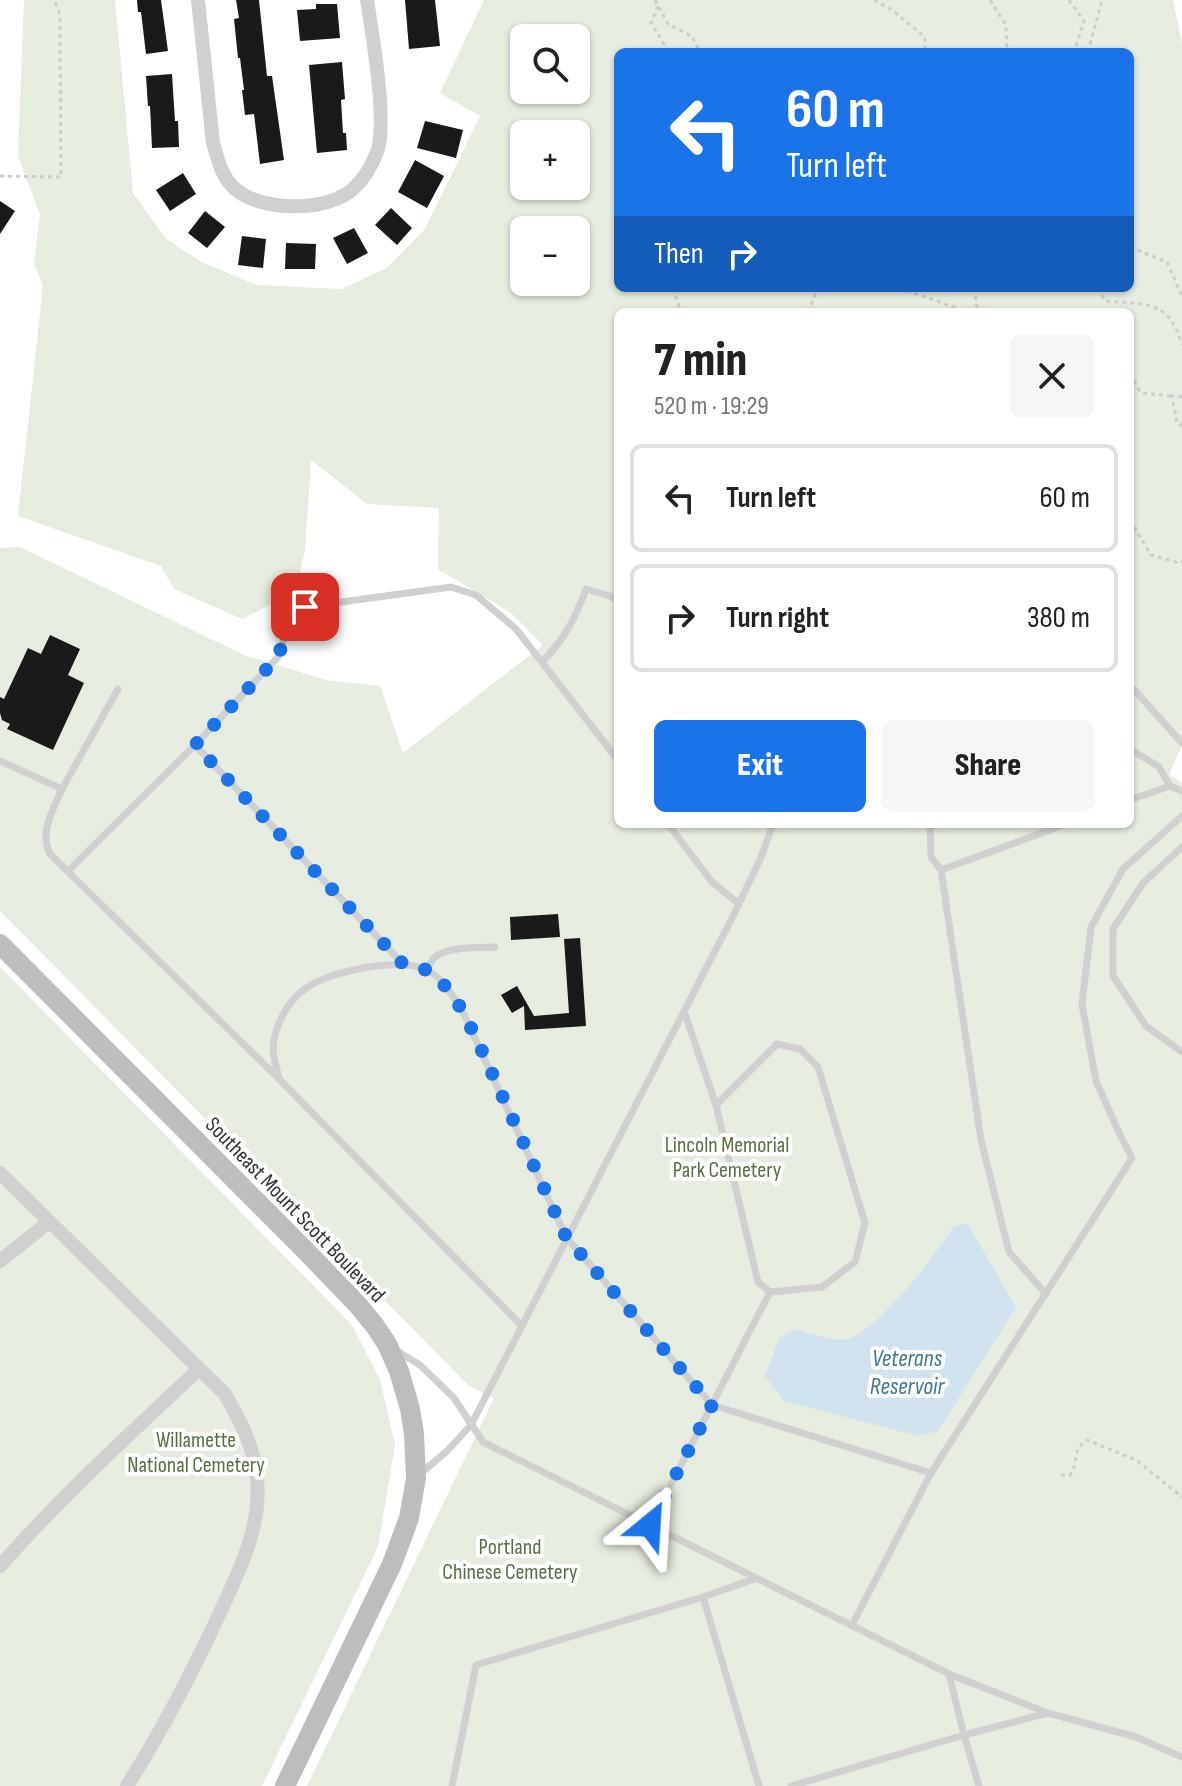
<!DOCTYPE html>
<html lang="en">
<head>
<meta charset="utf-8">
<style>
	:root { --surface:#fff; --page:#f6f6f6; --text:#222; --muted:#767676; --line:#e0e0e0; --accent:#1a73e8 }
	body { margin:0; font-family:"Sofia Sans Condensed",sans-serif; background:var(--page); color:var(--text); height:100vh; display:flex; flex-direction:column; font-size:30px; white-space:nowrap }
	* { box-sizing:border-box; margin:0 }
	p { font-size:26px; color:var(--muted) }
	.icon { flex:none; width:44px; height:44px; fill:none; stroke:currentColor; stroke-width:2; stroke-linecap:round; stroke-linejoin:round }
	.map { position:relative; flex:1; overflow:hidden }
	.sheet { position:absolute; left:614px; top:308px; width:520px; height:520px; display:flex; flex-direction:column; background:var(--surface); border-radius:12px; box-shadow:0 2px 6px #0004 }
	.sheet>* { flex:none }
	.hud { position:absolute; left:614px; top:48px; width:520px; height:244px; border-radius:12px; box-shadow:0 2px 6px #0004; background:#1a73e8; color:#fff; overflow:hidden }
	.tools { position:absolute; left:510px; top:24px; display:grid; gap:16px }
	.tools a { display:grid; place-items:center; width:80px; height:80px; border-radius:12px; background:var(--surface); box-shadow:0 2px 6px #0004; font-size:40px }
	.pin { position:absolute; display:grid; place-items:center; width:68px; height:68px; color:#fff; margin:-34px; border-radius:16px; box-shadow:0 4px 12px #0006 }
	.me { position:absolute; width:88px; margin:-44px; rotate:27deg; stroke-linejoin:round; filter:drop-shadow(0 0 6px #0008) }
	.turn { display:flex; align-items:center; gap:28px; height:168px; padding:0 40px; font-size:36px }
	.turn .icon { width:104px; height:104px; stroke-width:2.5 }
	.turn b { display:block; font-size:56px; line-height:68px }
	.then { display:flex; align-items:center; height:76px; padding:0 40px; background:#0003; gap:16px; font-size:30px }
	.round { display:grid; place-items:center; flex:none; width:84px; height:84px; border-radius:12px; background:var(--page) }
	.summary { display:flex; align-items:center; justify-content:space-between; height:136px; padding:0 40px }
	h1 { font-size:48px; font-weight:800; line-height:60px }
	.action { display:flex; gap:16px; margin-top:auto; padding:16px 40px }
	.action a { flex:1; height:92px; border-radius:12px; background:var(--accent); color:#fff; font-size:32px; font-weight:800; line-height:92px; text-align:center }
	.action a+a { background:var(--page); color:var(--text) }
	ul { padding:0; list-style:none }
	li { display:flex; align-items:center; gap:24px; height:108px; margin:0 16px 12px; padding:0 24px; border:4px solid var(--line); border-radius:12px }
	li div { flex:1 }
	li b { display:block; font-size:30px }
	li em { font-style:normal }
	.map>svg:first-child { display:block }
	.green { fill:#e6ecdf; fill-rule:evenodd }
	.water { fill:#cfe2ee }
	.building { fill:#1a1a1a }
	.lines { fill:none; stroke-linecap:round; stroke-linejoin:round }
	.path { stroke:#cdcdcd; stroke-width:3; stroke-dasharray:4 4; stroke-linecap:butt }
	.service { stroke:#d0d0d0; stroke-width:7 }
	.minor { stroke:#d0d0d0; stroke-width:14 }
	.secondary { stroke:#bdbdbd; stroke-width:20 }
	.route { stroke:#1a73e8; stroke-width:14; stroke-dasharray:0 25.2 }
	.labels { text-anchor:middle; stroke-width:8; stroke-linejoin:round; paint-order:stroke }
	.park-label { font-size:22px; fill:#56703f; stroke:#fff }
	.street-label { font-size:22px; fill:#333; stroke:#fff }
	.water-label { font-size:24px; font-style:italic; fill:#3f7597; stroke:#fff }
</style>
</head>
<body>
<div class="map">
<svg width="1182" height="1786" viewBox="0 0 1182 1786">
	<rect width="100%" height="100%" fill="#fff"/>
	<g class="green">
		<path d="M24 0H115L133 193 166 239 200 261 256 285 341 289 387 268 425 229 480 116 440 93 484 0H1173L1182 43V746L1169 774 1182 783V1786H307L494 1398 469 1386 0 911V548L20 547 244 655 326 680 380 686 403 753 543 645 511 613 438 569 439 508 367 504 311 460 305 551 295 592 242 619 174 589 161 566 18 516 43 285 34 264 40 215 18 156ZM524 38H576V90H524ZM618 52H1130V288H618ZM524 134H576V186H524ZM524 230H576V282H524ZM618 312H1130V824H618Z"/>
		<path d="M0 967 352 1325 380 1380 395 1445 378 1547 262 1786H0Z"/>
	</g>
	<path class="water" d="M967 1223 1016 1307 938 1431 918 1436 784 1401 765 1376 779 1338 796 1329C811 1334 830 1341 846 1339 876 1335 937 1252 954 1226Z"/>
	<g class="building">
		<path d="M137 0H161L168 51 146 54 141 12H138Z"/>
		<path d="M236 0H259L267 76H272L284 160 260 164 254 114 245 115 242 90H244L240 58H238L234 19 239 18Z"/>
		<path d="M405 0H435L440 46 409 49Z"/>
		<path d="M316 4H337L340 38 300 41 297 10 316 9Z"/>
		<path d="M342 62 345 99 341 100 343 133H346L347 150 317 153 309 65Z"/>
		<path d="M172 74 175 121H178L179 147 152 148 150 106H148L146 76Z"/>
		<path d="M425 121 463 130 456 158 417 148Z"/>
		<path d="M415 160 444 176 427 208 398 192Z"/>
		<path d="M183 173 196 194 170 211 156 190Z"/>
		<path d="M0 201 15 211 0 234Z"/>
		<path d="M391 208 412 228 397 245 375 225Z"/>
		<path d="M205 211 225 227 207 248 188 233Z"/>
		<path d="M354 228 368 253 347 264 333 238Z"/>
		<path d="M242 236 266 239 263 268 238 265Z"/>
		<path d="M286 243 316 244 315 269H285Z"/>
		<path d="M50 635 80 649 68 675 84 683 53 750 7 729 10 724 2 720 0 713V697L4 699 28 648 41 654Z"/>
		<path d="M558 914 560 937 511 940 510 917Z"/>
		<path d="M580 938 586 1026 525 1030 524 1006 512 1013 501 995 517 986 534 1016 569 1013 564 939Z"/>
	</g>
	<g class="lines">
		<g class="path">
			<path d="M655 0 668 24 692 36 700 52"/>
			<path d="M874 0 892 10 925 37V52"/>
			<path d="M990 0 1006 25 1007 52"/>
			<path d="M1069 0 1084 21 1074 52"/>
			<path d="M658 6 651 23 669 52"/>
			<path d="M1088 52 1102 0"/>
			<path d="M0 176 61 177 60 22 59 12 54 0"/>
			<path d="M1130 247 1167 262 1182 296"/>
			<path d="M673 288 681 312"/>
			<path d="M899 288 969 312"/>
			<path d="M977 288 975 303 981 312"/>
			<path d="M1098 288 1105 301C1148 305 1168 299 1182 345"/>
			<path d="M808 312 818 288"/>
			<path d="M1130 374 1141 393 1172 396"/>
			<path d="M1182 397 1172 396 1177 423 1182 426"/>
			<path d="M1130 520 1151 555 1179 563 1182 562"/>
			<path d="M1061 1475H1070C1080 1462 1070 1451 1087 1440L1136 1460 1182 1497"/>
		</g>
		<g class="service">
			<path d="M542 662C566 637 574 621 586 589L610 596 618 600"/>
			<path d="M1130 685 1182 743"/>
			<path d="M195 745 404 965"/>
			<path d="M1130 749 1159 767 1170 786 1182 791"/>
			<path d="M0 761 62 789C53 810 39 832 50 854L279 1079 522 1326"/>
			<path d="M62 789 118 689"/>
			<path d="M1130 800 1170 786"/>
			<path d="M668 824 712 882 739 904"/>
			<path d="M930 824 931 857 941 870 1066 824"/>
			<path d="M1182 847 1143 883 1113 929V976L1146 1026 1182 1052"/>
			<path d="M941 870 981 1140 1009 1252 1046 1294"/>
			<path d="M68 871 195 745 278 657 288 626 305 607 451 587 476 595 516 629 618 760"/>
			<path d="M427 970C429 966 431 961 434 958 446 946 479 948 495 947"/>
			<path d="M279 1079C277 1069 273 1058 273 1048 274 1028 287 1001 305 989 322 977 343 972 363 968 382 965 406 962 425 969 441 975 453 997 462 1010L566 1237 712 1405 931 1473"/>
			<path d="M716 1105 777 1044 800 1049 818 1067 865 1223 855 1262 822 1287 770 1292"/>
			<path d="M394 1349 420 1365 454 1398 483 1442 949 1674 1048 1713"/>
			<path d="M419 1475 447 1451 471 1425 731 920 760 860 773 824"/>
			<path d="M650 1525 770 1292 758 1282 716 1105 684 1011"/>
			<path d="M703 1597 759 1786"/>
			<path d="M852 1625 931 1473 1132 1158 1120 1135 1096 1081 1082 1004 1091 927 1123 869 1182 816"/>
			<path d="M949 1674 964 1735 979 1786"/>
			<path d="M452 1786 476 1665 703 1597 757 1578"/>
			<path d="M791 1786 964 1735 1048 1713 1136 1737 1182 1757"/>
		</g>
		<g class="minor">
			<path d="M198 0 213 143C218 159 221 175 233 187 258 212 328 213 354 188 364 179 372 165 377 152 388 124 372 33 367 0"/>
			<path d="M0 1173 225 1394C240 1421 255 1448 257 1479 262 1529 237 1575 217 1619 190 1677 161 1732 127 1786"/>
			<path d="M0 1261 49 1222"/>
			<path d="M0 1566C62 1496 131 1433 199 1369"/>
		</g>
		<path class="secondary" d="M0 944 305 1250 358 1305 375 1326 387 1344 399 1371 410 1409 414 1434 416 1478 409 1518 392 1564 285 1786"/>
	</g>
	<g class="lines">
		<path class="route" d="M305 607 288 626 278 657 195 745 404 965C412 966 423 967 429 972 453 988 465 1016 477 1040L566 1237 712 1405 650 1525"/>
	</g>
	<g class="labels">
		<g class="park-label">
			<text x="727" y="1152">Lincoln Memorial<tspan x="727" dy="25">Park Cemetery</tspan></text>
			<text x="196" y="1447">Willamette<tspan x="196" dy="25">National Cemetery</tspan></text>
			<text x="510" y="1554">Portland<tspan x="510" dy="25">Chinese Cemetery</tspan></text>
		</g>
		<g class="street-label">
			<text transform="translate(296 1209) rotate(46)" y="8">Southeast Mount Scott Boulevard</text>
		</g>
		<g class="water-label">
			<text x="907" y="1366">Veterans<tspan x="907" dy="28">Reservoir</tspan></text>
		</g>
	</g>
</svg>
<div class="tools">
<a><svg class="icon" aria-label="search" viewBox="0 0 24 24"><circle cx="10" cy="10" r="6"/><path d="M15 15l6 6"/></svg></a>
<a>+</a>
<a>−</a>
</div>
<div class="pin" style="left:305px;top:607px;background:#d93025"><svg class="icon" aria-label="arrive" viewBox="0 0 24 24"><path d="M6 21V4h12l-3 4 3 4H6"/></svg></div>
<svg class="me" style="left:650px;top:1525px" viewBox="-20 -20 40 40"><path d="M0-17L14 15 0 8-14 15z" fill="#1a73e8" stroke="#fff" stroke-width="4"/></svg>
<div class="hud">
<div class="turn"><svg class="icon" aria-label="left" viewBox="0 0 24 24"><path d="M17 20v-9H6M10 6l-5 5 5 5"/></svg><div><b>60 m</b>Turn left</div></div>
<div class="then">Then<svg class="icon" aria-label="right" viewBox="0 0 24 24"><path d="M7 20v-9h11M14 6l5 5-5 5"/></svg></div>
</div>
<section class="sheet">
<div class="summary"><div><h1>7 min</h1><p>520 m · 19:29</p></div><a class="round"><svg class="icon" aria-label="close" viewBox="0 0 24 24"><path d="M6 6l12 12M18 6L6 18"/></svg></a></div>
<ul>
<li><svg class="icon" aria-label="left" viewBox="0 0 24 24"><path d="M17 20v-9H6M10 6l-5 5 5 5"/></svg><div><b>Turn left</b></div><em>60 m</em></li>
<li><svg class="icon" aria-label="right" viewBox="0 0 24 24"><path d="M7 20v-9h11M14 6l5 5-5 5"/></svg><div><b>Turn right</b></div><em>380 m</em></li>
</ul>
<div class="action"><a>Exit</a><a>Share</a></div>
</section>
</div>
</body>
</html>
